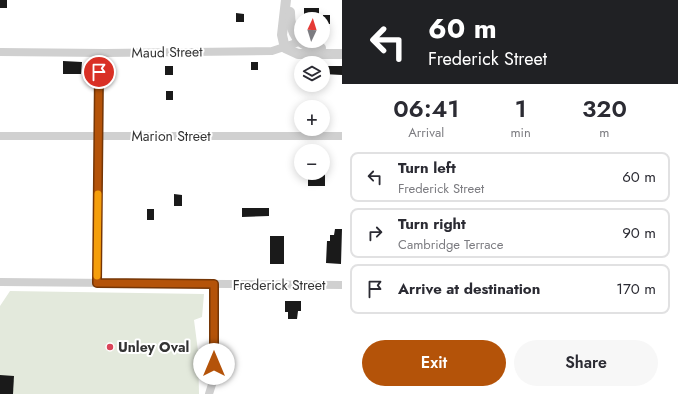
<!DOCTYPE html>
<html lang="en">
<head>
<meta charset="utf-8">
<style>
	:root { --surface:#fff; --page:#f7f7f7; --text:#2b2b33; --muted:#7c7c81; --line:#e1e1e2; --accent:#b45309 }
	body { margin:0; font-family:Jost,sans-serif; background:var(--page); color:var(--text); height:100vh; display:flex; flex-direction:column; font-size:15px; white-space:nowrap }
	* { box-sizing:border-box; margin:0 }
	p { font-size:13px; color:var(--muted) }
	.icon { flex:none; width:22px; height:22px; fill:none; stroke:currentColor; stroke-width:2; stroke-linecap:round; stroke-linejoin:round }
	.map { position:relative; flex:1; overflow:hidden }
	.drawer { display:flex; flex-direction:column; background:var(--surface); width:336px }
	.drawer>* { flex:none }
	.hud { background:#202124; color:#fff; overflow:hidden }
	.needle { width:26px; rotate:4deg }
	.controls { position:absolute; left:294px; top:12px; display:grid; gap:8px }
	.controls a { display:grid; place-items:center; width:36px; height:36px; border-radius:50%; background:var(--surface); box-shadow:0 2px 10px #0003; font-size:20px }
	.pin { position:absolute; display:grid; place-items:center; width:34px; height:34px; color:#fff; margin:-17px; border:2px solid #fff; border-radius:50%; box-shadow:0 1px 4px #0007 }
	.me { position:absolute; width:44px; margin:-22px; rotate:0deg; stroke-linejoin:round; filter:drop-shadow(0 0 3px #0008) }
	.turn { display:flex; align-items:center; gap:14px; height:84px; padding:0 20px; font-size:18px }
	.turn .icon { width:52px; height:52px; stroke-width:2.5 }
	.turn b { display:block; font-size:28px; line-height:34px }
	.eta { display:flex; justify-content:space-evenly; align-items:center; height:68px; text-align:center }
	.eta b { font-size:24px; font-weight:600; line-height:28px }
	.primary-button { display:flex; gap:8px; margin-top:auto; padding:8px 20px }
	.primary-button a { flex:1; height:46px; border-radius:24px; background:var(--accent); color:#fff; font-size:16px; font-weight:600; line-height:46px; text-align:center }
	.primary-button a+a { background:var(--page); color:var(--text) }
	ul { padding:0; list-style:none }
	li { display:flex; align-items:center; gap:12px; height:50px; margin:0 8px 6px; padding:0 12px; border:2px solid var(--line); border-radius:8px }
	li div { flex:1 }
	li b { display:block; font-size:15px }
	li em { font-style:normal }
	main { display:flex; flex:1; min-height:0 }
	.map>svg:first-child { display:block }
	.green { fill:#e3e9dc }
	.building { fill:#1a1a1a }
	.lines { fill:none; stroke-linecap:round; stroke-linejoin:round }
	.minor { stroke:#d0d0d0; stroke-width:8 }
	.tertiary { stroke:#d0d0d0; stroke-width:10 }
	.route-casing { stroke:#753606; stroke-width:10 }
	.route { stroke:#b45309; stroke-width:7 }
	.slow { stroke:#f59e0b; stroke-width:7 }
	.poi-dot { fill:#da4459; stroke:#fff; stroke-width:1.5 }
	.labels { text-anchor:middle; stroke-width:4; stroke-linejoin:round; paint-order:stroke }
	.street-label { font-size:14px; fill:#333; stroke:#fff }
	.poi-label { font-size:14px; font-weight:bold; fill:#333; stroke:#fff; text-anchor:start }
</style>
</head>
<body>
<main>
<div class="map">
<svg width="342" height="394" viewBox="0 0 342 394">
	<rect width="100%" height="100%" fill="#fff"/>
	<path class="green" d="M10 291 204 294 202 317 194 320 198 351 199 394H0V306Z"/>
	<g class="building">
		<rect x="0" y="0" width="7" height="8"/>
		<rect x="304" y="8" width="15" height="11"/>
		<path d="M236 13 244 14V22H236Z"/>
		<rect x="323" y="15" width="7" height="9"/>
		<path d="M63 61 82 62 81 74H63Z"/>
		<rect x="251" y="62" width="7" height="8"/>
		<rect x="165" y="66" width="8" height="9"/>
		<path d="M323 66H342V75L323 74Z"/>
		<rect x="166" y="91" width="7" height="9"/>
		<rect x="308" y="173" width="17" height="13"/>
		<path d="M174 194 182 195V206H174Z"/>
		<path d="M242 208H269V216L242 217Z"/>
		<rect x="147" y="209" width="7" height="11"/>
		<path d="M335 229H342L341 264 326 263 327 241H330V235H334Z"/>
		<rect x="270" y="236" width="14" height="28"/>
		<path d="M285 301H301V311H298L297 319H288V312H285Z"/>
		<path d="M0 375 14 376 13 394H0Z"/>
	</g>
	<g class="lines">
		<g class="minor">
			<path d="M0 52 105 53 272 51 299 42"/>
			<path d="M0 136H342"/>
			<path d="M0 282 342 285"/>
			<path d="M97 283 99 72"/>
			<path d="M209 394 214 378V284"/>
		</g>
		<g class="tertiary">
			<path d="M286 0 282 35 285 48 298 54H342"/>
			<path d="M290 12C290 33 298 48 321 48"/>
		</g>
	</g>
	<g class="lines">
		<g class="route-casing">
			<path id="route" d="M99 72 97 283 214 284V364"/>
		</g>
		<use href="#route" class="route"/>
		<path class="slow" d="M97 276 98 194"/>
	</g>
	<circle class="poi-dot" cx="110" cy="347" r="4"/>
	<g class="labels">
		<g class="street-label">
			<text transform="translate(167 52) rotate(-1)" y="5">Maud Street</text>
			<text x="171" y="141">Marion Street</text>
			<text x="279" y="290">Frederick Street</text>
		</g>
		<g class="poi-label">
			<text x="118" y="352">Unley Oval</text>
		</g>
	</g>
</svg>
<div class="controls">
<a><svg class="needle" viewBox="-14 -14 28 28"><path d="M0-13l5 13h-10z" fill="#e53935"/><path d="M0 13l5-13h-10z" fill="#7c7c81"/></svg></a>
<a><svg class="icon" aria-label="layers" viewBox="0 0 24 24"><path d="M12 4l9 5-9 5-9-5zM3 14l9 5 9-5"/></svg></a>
<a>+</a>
<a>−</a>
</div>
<div class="pin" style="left:99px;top:72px;background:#d93025"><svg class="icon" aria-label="arrive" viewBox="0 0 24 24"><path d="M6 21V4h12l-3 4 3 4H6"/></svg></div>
<svg class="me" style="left:214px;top:364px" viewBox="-20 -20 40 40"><circle r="19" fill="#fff"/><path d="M0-13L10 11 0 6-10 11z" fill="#b45309"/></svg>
</div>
<section class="drawer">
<div class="hud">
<div class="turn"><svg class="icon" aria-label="left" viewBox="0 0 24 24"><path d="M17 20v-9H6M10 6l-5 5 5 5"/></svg><div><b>60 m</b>Frederick Street</div></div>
</div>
<div class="eta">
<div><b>06:41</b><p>Arrival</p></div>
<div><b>1</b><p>min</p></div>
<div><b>320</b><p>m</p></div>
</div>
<ul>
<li><svg class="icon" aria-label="left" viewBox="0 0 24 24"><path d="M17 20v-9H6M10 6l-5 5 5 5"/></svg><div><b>Turn left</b><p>Frederick Street</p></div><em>60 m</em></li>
<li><svg class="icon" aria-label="right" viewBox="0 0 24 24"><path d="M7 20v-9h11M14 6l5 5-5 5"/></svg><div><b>Turn right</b><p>Cambridge Terrace</p></div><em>90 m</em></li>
<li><svg class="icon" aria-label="arrive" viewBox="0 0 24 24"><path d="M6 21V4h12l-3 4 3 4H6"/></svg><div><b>Arrive at destination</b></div><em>170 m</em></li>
</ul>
<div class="primary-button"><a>Exit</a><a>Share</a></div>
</section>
</main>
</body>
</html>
